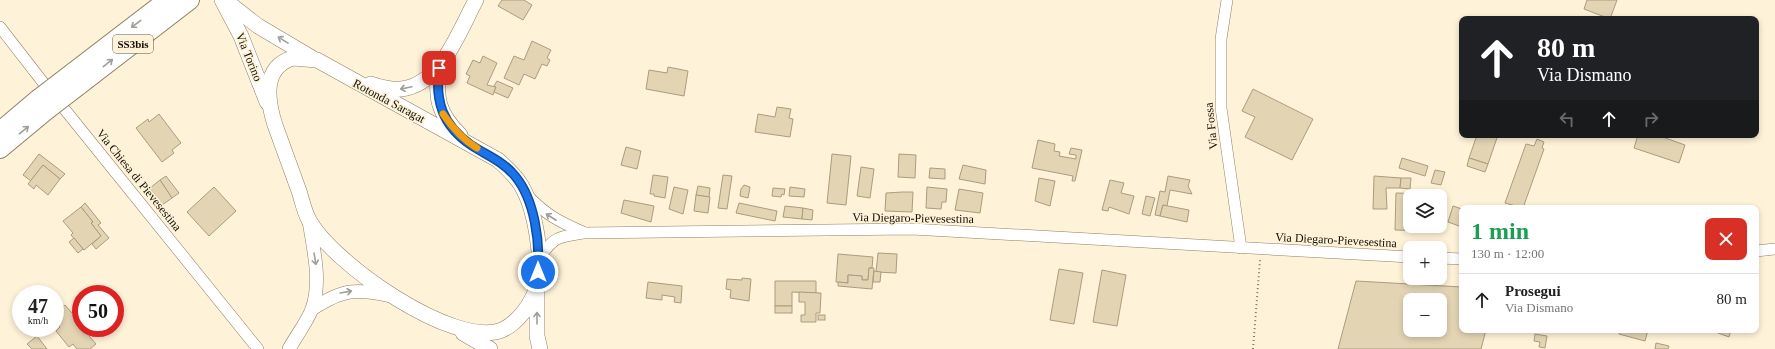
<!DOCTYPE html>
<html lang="it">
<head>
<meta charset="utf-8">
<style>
	:root { --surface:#fff; --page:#f6f6f6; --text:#222; --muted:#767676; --line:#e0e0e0 }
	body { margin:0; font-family:Georgia,serif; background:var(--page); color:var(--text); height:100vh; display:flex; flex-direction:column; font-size:15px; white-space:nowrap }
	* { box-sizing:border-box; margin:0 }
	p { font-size:13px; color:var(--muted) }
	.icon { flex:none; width:22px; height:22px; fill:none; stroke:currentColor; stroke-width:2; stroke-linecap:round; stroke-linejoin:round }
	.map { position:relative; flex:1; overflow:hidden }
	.side { position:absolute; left:1459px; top:205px; width:300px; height:128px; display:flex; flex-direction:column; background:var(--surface); border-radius:8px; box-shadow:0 2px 6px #0003 }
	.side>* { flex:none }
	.banner { position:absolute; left:1459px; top:16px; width:300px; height:122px; border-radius:8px; box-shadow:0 2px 6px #0003; background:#202124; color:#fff; overflow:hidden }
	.buttons { position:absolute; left:1403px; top:189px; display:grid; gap:8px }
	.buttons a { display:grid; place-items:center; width:44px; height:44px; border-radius:8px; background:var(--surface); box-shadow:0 2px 6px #0003; font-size:20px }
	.speed { position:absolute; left:12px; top:285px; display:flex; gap:8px; font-size:20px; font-weight:700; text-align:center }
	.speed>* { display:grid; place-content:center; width:52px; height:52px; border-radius:50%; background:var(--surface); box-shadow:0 2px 6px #0003; line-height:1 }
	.speed small { font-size:10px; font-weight:400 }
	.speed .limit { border:6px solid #d22; background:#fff; color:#111 }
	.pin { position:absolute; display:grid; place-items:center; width:34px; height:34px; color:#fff; margin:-17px; border-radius:8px; box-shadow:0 2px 6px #0006 }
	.me { position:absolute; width:44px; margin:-22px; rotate:0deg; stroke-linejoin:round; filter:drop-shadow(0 0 3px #0008) }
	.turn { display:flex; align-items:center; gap:14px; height:84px; padding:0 12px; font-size:18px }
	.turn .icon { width:52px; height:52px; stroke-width:2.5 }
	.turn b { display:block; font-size:28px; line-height:34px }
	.lanes { display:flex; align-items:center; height:38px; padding:0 12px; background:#0003; justify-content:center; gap:20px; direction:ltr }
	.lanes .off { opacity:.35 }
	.round { display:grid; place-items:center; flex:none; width:42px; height:42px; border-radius:8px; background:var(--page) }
	.headline { display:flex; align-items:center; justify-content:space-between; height:68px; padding:0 12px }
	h1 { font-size:24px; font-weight:700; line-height:30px; color:#1e9e55 }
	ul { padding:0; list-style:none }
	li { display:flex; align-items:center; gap:12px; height:52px; padding:0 12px; border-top:1px solid var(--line) }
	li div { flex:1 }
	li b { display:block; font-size:15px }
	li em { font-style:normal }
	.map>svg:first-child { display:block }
	.building { fill:#e3d4b4; stroke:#ab9c7e; fill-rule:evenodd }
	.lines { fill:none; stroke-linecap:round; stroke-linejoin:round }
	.minor-casing { stroke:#8f8063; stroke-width:12 }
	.tertiary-casing { stroke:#8f8063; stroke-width:14 }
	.secondary-casing { stroke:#8f8063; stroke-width:16 }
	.trunk-casing { stroke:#8f8063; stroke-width:20 }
	.path { stroke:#7f7666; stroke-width:2; stroke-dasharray:1 3; stroke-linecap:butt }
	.minor { stroke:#fff; stroke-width:11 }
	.tertiary { stroke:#fff; stroke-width:13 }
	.secondary { stroke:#fff; stroke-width:15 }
	.trunk { stroke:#fff; stroke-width:18 }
	.trunk-bridge-casing { stroke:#8f8063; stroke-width:20; stroke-linecap:butt }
	.trunk-bridge { stroke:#fff; stroke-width:18 }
	.oneway { stroke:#a09e9b }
	.route-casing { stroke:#114b97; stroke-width:10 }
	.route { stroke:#1a73e8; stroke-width:7 }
	.slow { stroke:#f59e0b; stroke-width:7 }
	.labels { text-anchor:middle; stroke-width:3.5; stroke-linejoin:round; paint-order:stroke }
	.shield { fill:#fef2d8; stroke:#595244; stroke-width:1 }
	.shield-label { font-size:11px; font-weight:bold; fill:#120d04 }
	.street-label { font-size:12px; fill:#120d04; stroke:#fef2d8 }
</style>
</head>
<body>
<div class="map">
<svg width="1775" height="349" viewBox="0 0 1775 349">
	<rect width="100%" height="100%" fill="#fef2d8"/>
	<g class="building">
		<path d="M502 0H524L532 5 523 20 498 6Z"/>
		<path d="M1587 0H1617L1610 19 1584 9Z"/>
		<path d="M532 41 551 50 547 58 550 60 547 66 542 64 535 79 524 74 519 85 504 78 514 56 524 60Z"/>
		<path d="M483 56 497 63 487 85 496 87 493 95 467 83 470 76 466 74 473 60 480 63Z"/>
		<path d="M668 67 688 71 684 96 646 89 649 70 667 73Z"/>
		<path d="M497 81 513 88 508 98 494 92 496 87 494 86Z"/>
		<path d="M1253 89 1313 119 1292 160 1245 137 1255 117 1242 111Z"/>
		<path d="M777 107 791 109 789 118 793 119 790 137 755 132 758 114 775 117Z"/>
		<path d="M159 114 181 143 172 150 174 153 162 162 136 128 148 119 149 122Z"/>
		<path d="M1477 135H1498L1488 164 1469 158Z"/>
		<path d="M1638 135H1657L1685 145 1679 163 1634 148Z"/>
		<path d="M1537 139 1544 142 1542 148 1544 149 1523 208 1505 203 1526 144 1534 146Z"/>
		<path d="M1038 140 1055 144 1054 151 1060 152 1059 156 1076 159V155L1069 154 1071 148 1082 150 1075 181H1072L1073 176 1032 168Z"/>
		<path d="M626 147 641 151 637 169 621 165Z"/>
		<path d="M39 154 65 174 60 179 43 165 31 181 23 175Z"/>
		<path d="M832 154 851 156 846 205 827 203Z"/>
		<path d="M899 154 916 155 915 178 898 177Z"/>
		<path d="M1402 158 1428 166 1425 176 1399 168Z"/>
		<path d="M1469 158 1488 164 1485 172 1467 166Z"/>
		<path d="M43 165 60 179 48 195 36 185 34 189 28 184Z"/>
		<path d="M963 165 986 170 985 184 959 179Z"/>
		<path d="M861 167 874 169 870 198 857 196Z"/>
		<path d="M930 168 945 169V179L929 178Z"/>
		<path d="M1435 170 1445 172 1441 185 1431 183Z"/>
		<path d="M653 175 668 177 665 198 654 196V194H650Z"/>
		<path d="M723 175 732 176 727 209 718 208Z"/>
		<path d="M166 176 179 193 172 198 160 180Z"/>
		<path d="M1168 176 1190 180 1188 186 1192 194 1170 190 1167 206 1163 205 1160 216 1155 215 1160 191 1165 192Z"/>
		<path d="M1374 176 1401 178 1400 188H1386L1387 209H1373Z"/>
		<path d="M1039 178 1055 181 1050 206 1035 201Z"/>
		<path d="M1401 178H1411L1410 189 1400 188Z"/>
		<path d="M160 180 172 198 162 205 150 188Z"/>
		<path d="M1110 180 1124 183 1121 193 1134 196 1129 214 1109 207 1108 211 1102 210Z"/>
		<path d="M744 185 750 187 748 198 740 196 741 189Z"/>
		<path d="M698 186 710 188 709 197 696 195Z"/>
		<path d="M214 187 236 211 209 236 187 212Z"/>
		<path d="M674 187 688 190 683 214 669 209Z"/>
		<path d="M790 187 805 189 804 197 789 196Z"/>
		<path d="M927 187 947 189 946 202H942L941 209 926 208Z"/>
		<path d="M773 188 785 189 784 195 782 194 781 197 772 196Z"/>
		<path d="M959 189 983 193 980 213 955 210Z"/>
		<path d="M902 192H913L912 212 885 211 886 193Z"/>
		<path d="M1396 193 1426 194V196H1410V226H1425V231L1395 230Z"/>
		<path d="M696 195 710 197 708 213 694 211Z"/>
		<path d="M1146 196 1155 198 1150 216 1142 214Z"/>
		<path d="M624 200 654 206 651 222 621 213Z"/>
		<path d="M85 203 101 223 98 225 109 238 96 249 92 244 101 236 91 223 93 222 81 207Z"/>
		<path d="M739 203 777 211 775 221 736 213Z"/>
		<path d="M1163 205 1189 210 1187 222 1160 216Z"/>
		<path d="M785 206 803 208 802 219 783 217Z"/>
		<path d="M1453 206 1462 209V227L1448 222Z"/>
		<path d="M81 207 93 222 91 223 101 236 84 250 71 235 73 233 63 221Z"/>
		<path d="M803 208 813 210 812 220 802 219Z"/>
		<path d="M74 238 83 249 78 253 69 242Z"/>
		<path d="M878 253 897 254 896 273 876 272Z"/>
		<path d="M838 254 873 257 872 268H869L868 280H862V276L848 275V283L836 282Z"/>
		<path d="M869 268H874L872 289 838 286V282L848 283V275L862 276V280H868Z"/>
		<path d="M1059 269 1083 273 1074 324 1050 320Z"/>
		<path d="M1102 270 1126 275 1117 326 1093 322Z"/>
		<path d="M874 271 881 272 880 282H873Z"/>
		<path d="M742 278 751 279 749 301 730 298 731 290 726 289 727 279 742 280Z"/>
		<path d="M775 281H816V293L792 292V306H775Z"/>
		<path d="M1356 281 1462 287V330H1486L1481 349H1338ZM1410 300H1440V330H1410Z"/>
		<path d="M648 282 682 286 681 303 674 302 675 297 662 295V300L646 298Z"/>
		<path d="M799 292 821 293 820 313H816V322H801V315H805V302H799Z"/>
		<path d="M65 305 72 313 77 309 81 314V328H92L95 331 89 336 96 344 90 349H77L73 344 69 347 56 331 60 327 55 321V313Z"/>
		<rect x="775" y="306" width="17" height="7"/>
		<rect x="818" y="315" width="7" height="5"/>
		<path d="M1620 330H1648L1645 341 1619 334Z"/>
		<path d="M1719 330H1731L1729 337 1718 333Z"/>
		<path d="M1535 334 1547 336 1545 348 1539 347 1540 342 1534 341Z"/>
		<path d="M37 336 47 349H32L27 344Z"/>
		<path d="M1656 343 1669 346 1668 349H1655Z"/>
	</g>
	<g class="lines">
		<g class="minor-casing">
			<g id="minor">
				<path d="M1227 0 1221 39V108L1241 248"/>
				<path d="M0 27 45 85 258 349"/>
				<path d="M528 196C546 215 560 222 583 232"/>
				<path d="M1756 251 1775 249"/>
				<path d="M1440 258 1462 259"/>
				<path d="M539 259C554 236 558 237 584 233L912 229 1410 257"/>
			</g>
		</g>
		<g class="tertiary-casing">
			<g id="tertiary">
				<path d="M312 309C345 288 354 289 392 296"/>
				<path d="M289 349C296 336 307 322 312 309 322 280 313 249 309 220"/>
			</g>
		</g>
		<g class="secondary-casing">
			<g id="secondary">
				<path d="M222 0 241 36 267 102"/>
				<path d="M226 1 258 26 312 58"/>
				<path d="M293 58 317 60 498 160C507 168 515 175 521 185 535 208 544 260 537 286 533 302 518 323 502 330 454 349 331 262 309 220 304 211 302 200 299 191 291 169 283 147 275 125 267 100 262 67 293 58Z"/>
				<path d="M439 68C435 98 438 113 460 135"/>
				<path d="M371 84C380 87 390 90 401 89 441 85 459 31 476 0"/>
				<path d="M537 290V336L540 349"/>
				<path d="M463 333 490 349"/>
			</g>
		</g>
		<g class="trunk-casing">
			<g id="trunk">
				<path d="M72 73 167 0"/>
				<path d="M77 87 190 0"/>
				<path d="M0 131 38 99"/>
				<path d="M0 149 47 110"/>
			</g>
		</g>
		<path class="path" d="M1253 349 1260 260"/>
		<use href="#minor" class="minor"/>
		<use href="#tertiary" class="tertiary"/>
		<use href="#secondary" class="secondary"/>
		<use href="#trunk" class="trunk"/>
		<g class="trunk-bridge-casing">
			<g id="trunk-bridge">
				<path d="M38 99 72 73"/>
				<path d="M47 110 77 87"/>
			</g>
		</g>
		<use href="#trunk-bridge" class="trunk-bridge"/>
	</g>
	<defs><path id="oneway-shaft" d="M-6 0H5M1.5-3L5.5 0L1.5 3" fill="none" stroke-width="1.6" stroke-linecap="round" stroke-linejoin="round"/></defs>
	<g class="oneway">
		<use href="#oneway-shaft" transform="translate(136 24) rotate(143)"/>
		<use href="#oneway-shaft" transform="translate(283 40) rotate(-149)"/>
		<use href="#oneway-shaft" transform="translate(108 63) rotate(-38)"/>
		<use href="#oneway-shaft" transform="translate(406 88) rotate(168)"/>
		<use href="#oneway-shaft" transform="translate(24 130) rotate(-39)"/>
		<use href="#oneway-shaft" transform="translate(551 217) rotate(-147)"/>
		<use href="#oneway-shaft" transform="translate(315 259) rotate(81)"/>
		<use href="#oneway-shaft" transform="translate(346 292) rotate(-10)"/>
		<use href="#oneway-shaft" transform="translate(537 318) rotate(-90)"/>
	</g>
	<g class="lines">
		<g class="route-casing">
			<path id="route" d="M439 68C435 101 442 125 471 145 486 155 503 161 515 176 535 200 540 242 538 272"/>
		</g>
		<use href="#route" class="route"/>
		<path class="slow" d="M443 114C452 127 463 140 477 148"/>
	</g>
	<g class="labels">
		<rect class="shield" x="113" y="35" width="40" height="18" rx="3"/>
		<g class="shield-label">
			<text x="133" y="48">SS3bis</text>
		</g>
		<g class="street-label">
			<text transform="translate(249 57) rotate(68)" y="4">Via Torino</text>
			<text transform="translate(389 101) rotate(28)" y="4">Rotonda Saragat</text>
			<text transform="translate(1211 126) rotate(-96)" y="4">Via Fossa</text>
			<text transform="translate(139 180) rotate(51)" y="4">Via Chiesa di Pievesestina</text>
			<text transform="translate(913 218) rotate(1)" y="4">Via Diegaro-Pievesestina</text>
			<text transform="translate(1336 240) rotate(3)" y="4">Via Diegaro-Pievesestina</text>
		</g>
	</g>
</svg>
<div class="buttons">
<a><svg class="icon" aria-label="layers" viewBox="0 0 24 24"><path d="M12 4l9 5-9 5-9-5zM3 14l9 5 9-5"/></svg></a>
<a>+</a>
<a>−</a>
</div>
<div class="speed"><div>47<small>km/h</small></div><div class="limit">50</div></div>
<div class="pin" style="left:439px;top:68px;background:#d93025"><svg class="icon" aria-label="arrive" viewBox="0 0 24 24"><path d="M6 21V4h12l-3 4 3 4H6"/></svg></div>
<svg class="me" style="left:538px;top:272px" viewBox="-20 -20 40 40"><circle r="17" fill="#1a73e8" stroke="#fff" stroke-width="3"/><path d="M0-11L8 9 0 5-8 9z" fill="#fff"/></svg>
<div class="banner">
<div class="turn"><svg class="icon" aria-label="ahead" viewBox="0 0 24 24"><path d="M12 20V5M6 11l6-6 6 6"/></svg><div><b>80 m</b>Via Dismano</div></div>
<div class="lanes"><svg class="icon off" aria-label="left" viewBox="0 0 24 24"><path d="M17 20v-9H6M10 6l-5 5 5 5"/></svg><svg class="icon" aria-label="ahead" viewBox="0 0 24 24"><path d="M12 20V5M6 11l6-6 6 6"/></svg><svg class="icon off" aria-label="right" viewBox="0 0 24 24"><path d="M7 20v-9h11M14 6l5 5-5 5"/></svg></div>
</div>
<section class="side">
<div class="headline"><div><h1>1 min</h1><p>130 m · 12:00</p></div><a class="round" style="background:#d93025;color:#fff"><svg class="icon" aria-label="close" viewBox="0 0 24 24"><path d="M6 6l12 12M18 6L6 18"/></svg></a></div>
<ul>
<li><svg class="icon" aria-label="ahead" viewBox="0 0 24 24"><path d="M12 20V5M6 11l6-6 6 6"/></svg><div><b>Prosegui</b><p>Via Dismano</p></div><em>80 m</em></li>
</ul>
</section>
</div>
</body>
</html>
